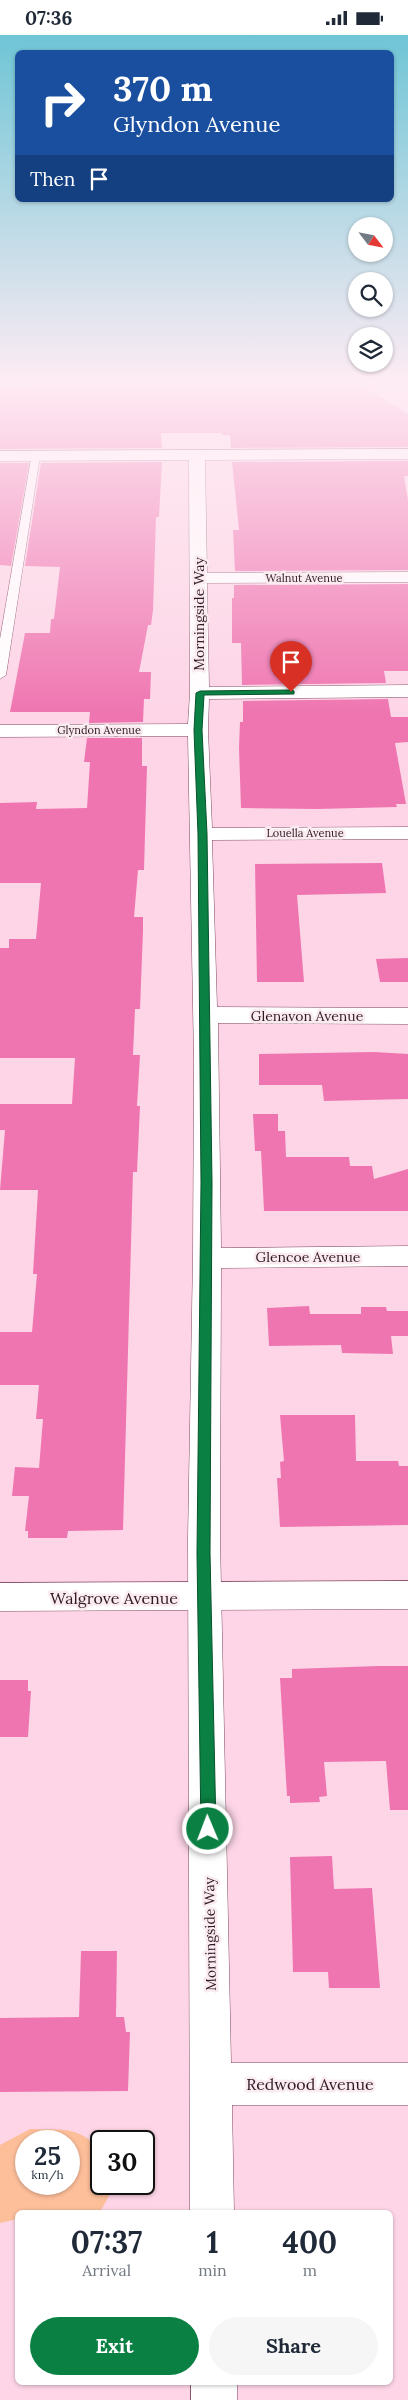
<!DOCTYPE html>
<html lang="en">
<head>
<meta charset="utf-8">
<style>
	:root { --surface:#fff; --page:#f6f6f7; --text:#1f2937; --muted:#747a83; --accent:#0b8043 }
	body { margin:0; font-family:Lora,serif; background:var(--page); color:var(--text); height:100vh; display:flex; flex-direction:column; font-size:19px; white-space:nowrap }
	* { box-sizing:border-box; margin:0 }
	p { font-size:16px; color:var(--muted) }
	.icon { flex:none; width:28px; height:28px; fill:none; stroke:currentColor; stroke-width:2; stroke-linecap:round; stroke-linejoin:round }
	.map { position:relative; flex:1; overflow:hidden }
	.sheet { position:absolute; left:15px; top:2175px; width:378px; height:175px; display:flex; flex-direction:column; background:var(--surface); border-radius:8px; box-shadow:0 1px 4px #0004 }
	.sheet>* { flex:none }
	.top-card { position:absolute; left:15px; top:15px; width:379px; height:152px; border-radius:8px; box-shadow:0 1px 4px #0004; background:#1a4fa0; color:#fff; overflow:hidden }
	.needle { width:32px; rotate:122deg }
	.buttons { position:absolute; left:348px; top:182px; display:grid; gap:10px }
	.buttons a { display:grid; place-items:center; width:45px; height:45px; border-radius:50%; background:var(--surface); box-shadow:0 1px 4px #0004; font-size:25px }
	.speed { position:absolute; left:15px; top:2095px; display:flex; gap:10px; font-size:25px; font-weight:700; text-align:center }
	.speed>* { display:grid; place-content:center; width:65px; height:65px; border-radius:50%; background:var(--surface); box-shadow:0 1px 4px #0004; line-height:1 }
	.speed small { font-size:12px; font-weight:400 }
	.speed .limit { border:2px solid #111; border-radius:8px; background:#fff; color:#111 }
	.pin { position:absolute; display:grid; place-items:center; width:42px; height:42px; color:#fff; margin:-51px -21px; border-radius:50% 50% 50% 0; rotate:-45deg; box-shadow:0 0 5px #0007 }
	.pin .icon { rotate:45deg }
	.me { position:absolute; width:55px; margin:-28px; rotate:359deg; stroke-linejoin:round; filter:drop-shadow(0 0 4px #0008) }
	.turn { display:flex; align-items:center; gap:18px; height:105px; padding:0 15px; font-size:22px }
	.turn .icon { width:65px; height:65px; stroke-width:2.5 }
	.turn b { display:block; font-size:35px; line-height:42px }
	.then { display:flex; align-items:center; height:48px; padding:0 15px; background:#0003; gap:10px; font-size:19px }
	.eta { display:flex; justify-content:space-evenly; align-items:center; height:85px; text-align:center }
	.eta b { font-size:30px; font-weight:700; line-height:35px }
	.primary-button { display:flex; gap:10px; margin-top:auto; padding:10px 15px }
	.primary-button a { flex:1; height:58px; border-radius:30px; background:var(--accent); color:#fff; font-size:20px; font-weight:700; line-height:58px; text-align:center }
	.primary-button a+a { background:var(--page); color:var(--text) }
	.status { display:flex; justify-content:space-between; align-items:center; height:35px; padding:0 25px; background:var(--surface); direction:ltr }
	.status svg { height:14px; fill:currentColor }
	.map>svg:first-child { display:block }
	.green { fill:#fdbe9a; fill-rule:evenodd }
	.building { fill:#ef75b0 }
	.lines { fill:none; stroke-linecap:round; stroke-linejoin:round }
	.lane-casing { stroke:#804962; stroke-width:1 }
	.street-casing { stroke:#804962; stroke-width:1 }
	.secondary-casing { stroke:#804962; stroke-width:1 }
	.lane { fill:#fff; fill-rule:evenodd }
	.street { fill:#fff; fill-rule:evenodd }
	.secondary { fill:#fff; fill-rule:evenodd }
	.route { fill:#0b8043; stroke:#07532c }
	.labels { text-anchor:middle; stroke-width:5; stroke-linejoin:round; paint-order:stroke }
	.far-street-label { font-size:11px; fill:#311924; stroke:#f9ebf0 }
	.street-label { font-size:14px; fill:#311924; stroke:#f9ebf0 }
	.near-street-label { font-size:16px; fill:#311924; stroke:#f9ebf0 }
</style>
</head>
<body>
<div class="status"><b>07:36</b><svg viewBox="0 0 49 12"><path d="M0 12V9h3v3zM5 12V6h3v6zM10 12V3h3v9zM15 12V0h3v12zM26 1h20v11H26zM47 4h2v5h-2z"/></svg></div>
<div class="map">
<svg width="408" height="2365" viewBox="0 0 408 2365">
	<rect width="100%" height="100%" fill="#fdd5e6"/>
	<path class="green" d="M30 2094C63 2095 76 2090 101 2115V2149H109V2161L100 2177 18 2178 17 2184 0 2188V2110ZM26 2106H69V2149H26Z"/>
	<g class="building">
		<path d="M33 348H357L408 379V412L231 413 230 400H222V398H161L162 413 0 414V351H32Z"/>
		<path d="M408 426V441H404L408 465V535L235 536 233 495H239L232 427Z"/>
		<path d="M162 427 159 482H156L153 575 151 590H148L139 637H151L150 664H144L143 687 89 688 90 677H10L25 598H50L51 584H54L60 532 25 531 41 428Z"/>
		<path d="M0 428H29L11 531 0 530Z"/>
		<path d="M408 549V636H384L386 648 242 650 241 608H232V563H234V550Z"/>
		<path d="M388 664 391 682H408V707L395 708 406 769H396L397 772 317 774 241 773 239 713 240 687H243V666Z"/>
		<path d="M87 703H142V731H147L144 835H138L134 882H143V896L140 974H135L133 1020H140L137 1071H140L137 1137H133L123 1495 68 1496 67 1503H28V1496H25L29 1461H12L15 1432 39 1433 43 1384H36L39 1350H0V1297H32L37 1239H33L38 1155H0L5 1095H0V1069H72L75 1023H0V913H9V904H36L41 848H0V768L37 767 36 774 87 773 90 727H84Z"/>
		<path d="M382 828 386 858 297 860 304 947H257L255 829Z"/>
		<path d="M408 923V947H380L376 924Z"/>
		<path d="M374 1017 408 1019V1064L324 1066 322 1050H259V1019Z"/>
		<path d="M253 1079H278V1096H285L286 1122H349L350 1131H372L374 1144 408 1134V1176H264L261 1116H255Z"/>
		<path d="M309 1271 310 1279H361V1272H386L387 1276H408V1301H391L393 1319 342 1318 341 1310 269 1311 267 1273Z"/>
		<path d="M280 1380H355L356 1426H398L399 1431H408V1490L280 1492 277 1443H281L280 1427 284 1426Z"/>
		<path d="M378 1631H408V1775H390L386 1726 324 1727 327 1761 319 1762 320 1767 290 1768V1761H287L280 1643H292V1634Z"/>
		<path d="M0 1645H28V1656H31L28 1702H0Z"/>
		<path d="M332 1821 334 1854 372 1853 380 1953H329L328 1937H293L290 1822Z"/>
		<path d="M81 1916H117L116 1982H124L126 1997H130L128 2056 0 2057V1983L79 1982Z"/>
	</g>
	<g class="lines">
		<g class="lane-casing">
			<path id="lane" d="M32 419 40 421 6 640 0 644V604Z"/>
		</g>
		<g class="street-casing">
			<g id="street">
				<path d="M408 414V424L205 425 207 538 408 537V547L207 548 209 652 408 650V662L209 664 208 695 212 793 408 792V804L212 805 217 972 408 973V989L218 988 221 1213 408 1211V1231L221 1233 220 1504 231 2028H408V2070H232L234 2178H190L188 1504 193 1221 194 1024 188 701 0 702V690L188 689 190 658 189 425 0 426V416Z"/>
				<rect x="191" y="2348" width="46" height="17"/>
			</g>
		</g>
		<g class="secondary-casing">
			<g id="secondary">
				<path d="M389 348 408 349V359Z"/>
				<path d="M408 1546V1574L0 1576V1548Z"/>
			</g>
		</g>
		<use href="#lane" class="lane"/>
		<use href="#street" class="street"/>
		<use href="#secondary" class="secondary"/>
	</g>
	<linearGradient id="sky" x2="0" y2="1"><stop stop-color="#6ec5d6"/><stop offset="0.51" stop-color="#feecf4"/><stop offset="1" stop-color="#feecf4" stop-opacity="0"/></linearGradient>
	<rect width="408" height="679" fill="url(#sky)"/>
	<path class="route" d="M291 655 294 656V659L204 660 202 695 207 799 212 1148 210 1518 216 1794 214 1800 208 1802 203 1800 201 1794 197 1518 201 1148 198 799 194 695 196 658 200 656Z"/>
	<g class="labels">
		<g class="far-street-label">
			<text x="304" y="547">Walnut Avenue</text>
			<text x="99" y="699">Glyndon Avenue</text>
			<text x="305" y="802">Louella Avenue</text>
		</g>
		<g class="street-label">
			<text transform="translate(199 579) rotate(-90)" y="5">Morningside Way</text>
			<text x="307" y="986">Glenavon Avenue</text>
			<text x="308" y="1227">Glencoe Avenue</text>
			<text transform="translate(210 1899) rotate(-91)" y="5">Morningside Way</text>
		</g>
		<g class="near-street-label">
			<text x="114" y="1569">Walgrove Avenue</text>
			<text x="310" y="2055">Redwood Avenue</text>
		</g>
	</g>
</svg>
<div class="buttons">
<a><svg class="needle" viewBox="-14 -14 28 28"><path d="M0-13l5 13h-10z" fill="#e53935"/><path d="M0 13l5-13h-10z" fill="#747a83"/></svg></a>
<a><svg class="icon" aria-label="search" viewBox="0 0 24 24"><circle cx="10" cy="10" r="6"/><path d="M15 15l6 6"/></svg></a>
<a><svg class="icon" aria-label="layers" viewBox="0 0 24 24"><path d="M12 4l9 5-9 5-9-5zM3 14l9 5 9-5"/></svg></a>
</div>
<div class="speed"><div>25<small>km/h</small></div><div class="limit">30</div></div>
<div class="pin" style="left:291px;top:657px;background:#d93025"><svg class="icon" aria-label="arrive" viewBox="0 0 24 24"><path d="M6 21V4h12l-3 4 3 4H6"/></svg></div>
<svg class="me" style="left:208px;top:1794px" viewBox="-20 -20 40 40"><circle r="17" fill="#0b8043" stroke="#fff" stroke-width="3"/><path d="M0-11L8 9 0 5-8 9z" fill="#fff"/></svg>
<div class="top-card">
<div class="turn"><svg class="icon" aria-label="right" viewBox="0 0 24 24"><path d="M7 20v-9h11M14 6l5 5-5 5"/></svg><div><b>370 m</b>Glyndon Avenue</div></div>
<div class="then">Then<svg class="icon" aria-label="arrive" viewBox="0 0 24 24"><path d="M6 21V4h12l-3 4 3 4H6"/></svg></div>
</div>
<section class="sheet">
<div class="eta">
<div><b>07:37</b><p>Arrival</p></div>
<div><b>1</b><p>min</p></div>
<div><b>400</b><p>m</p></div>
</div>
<div class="primary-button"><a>Exit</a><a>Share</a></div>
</section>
</div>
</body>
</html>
